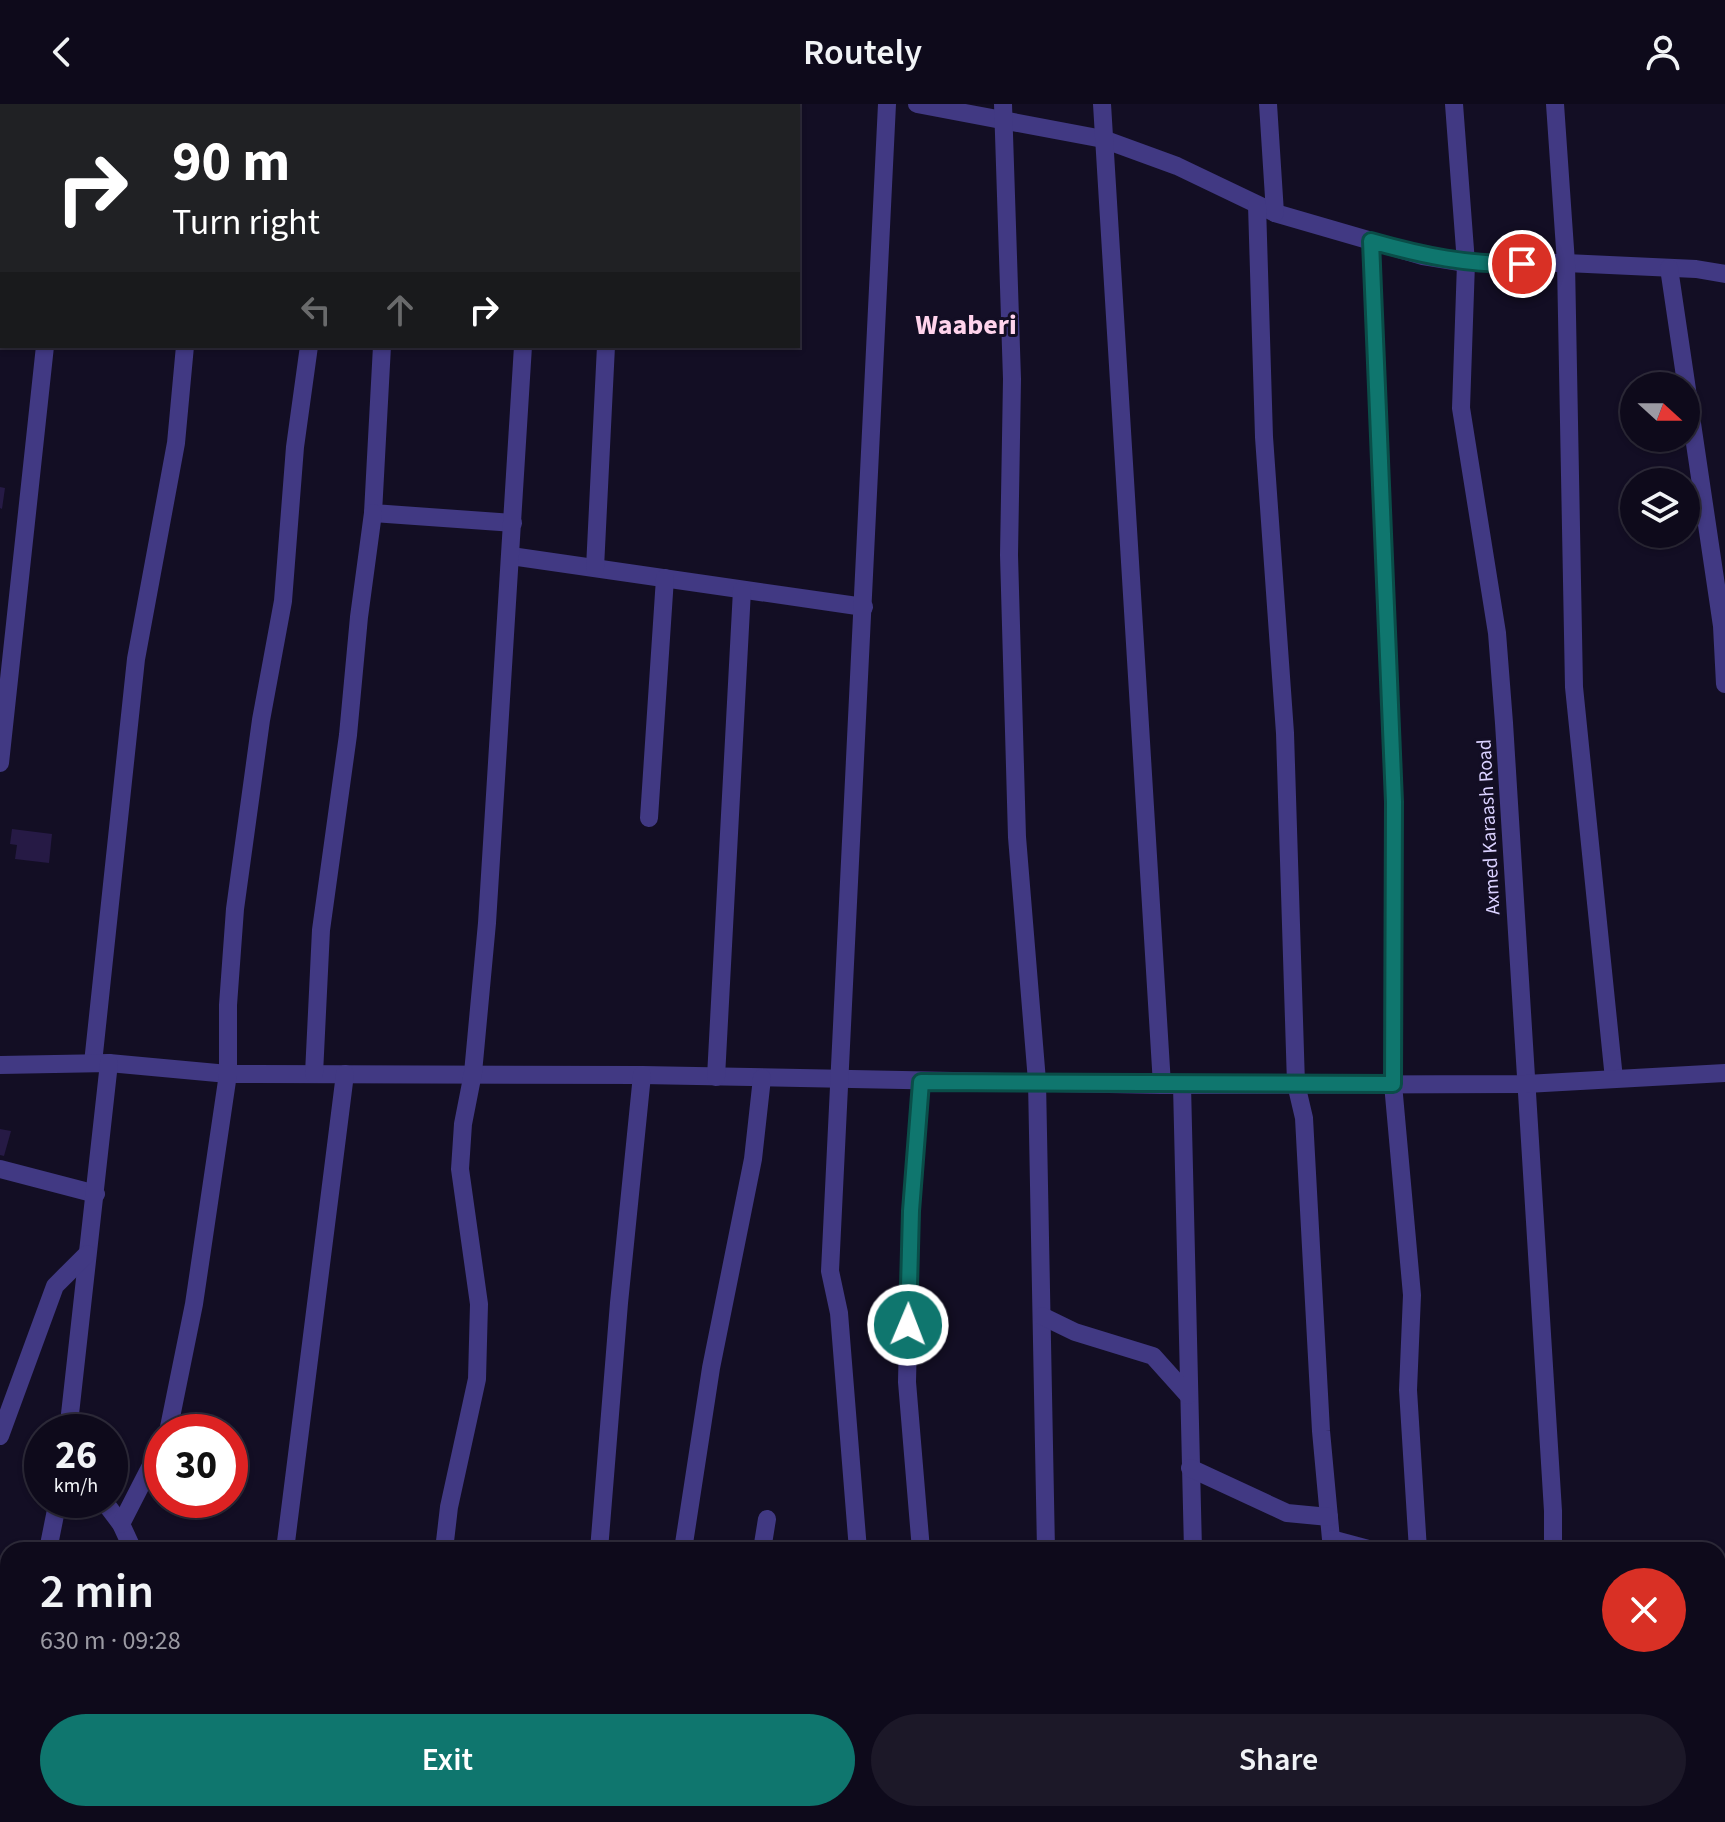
<!DOCTYPE html>
<html lang="en">
<head>
<meta charset="utf-8">
<style>
	:root { --surface:#0e0a1b; --page:#1c1828; --text:#f1f3f6; --muted:#9b9aa3; --line:#2e2b3a; --accent:#0f766e }
	body { margin:0; font-family:"Source Sans 3",sans-serif; background:var(--page); color:var(--text); height:100vh; display:flex; flex-direction:column; font-size:30px; white-space:nowrap }
	* { box-sizing:border-box; margin:0 }
	p { font-size:26px; color:var(--muted) }
	.icon { flex:none; width:44px; height:44px; fill:none; stroke:currentColor; stroke-width:2; stroke-linecap:round; stroke-linejoin:round }
	.map { position:relative; flex:1; overflow:hidden }
	.sheet { position:absolute; left:0px; top:1438px; width:1726px; height:280px; display:flex; flex-direction:column; background:var(--surface); border-radius:24px 24px 0 0; box-shadow:0 2px 6px #0004,0 0 0 2px var(--line) }
	.sheet>* { flex:none }
	.hud { position:absolute; left:0px; top:0px; width:800px; height:244px; box-shadow:0 2px 6px #0004,0 0 0 2px var(--line); background:#202124; color:#fff; overflow:hidden }
	.needle { width:52px; rotate:111deg }
	.controls { position:absolute; left:1620px; top:268px; display:grid; gap:16px }
	.controls a { display:grid; place-items:center; width:80px; height:80px; border-radius:50%; background:var(--surface); box-shadow:0 2px 6px #0004,0 0 0 2px var(--line); font-size:40px }
	.speed { position:absolute; left:24px; top:1310px; display:flex; gap:16px; font-size:40px; font-weight:700; text-align:center }
	.speed>* { display:grid; place-content:center; width:104px; height:104px; border-radius:50%; background:var(--surface); box-shadow:0 2px 6px #0004,0 0 0 2px var(--line); line-height:1 }
	.speed small { font-size:20px; font-weight:400 }
	.speed .limit { border:12px solid #d22; background:#fff; color:#111 }
	.pin { position:absolute; display:grid; place-items:center; width:68px; height:68px; color:#fff; margin:-34px; border:4px solid #fff; border-radius:50%; box-shadow:0 2px 8px #0007 }
	.me { position:absolute; width:88px; margin:-44px; rotate:1deg; stroke-linejoin:round; filter:drop-shadow(0 0 6px #0008) }
	.turn { display:flex; align-items:center; gap:28px; height:168px; padding:0 40px; font-size:36px }
	.turn .icon { width:104px; height:104px; stroke-width:2.5 }
	.turn b { display:block; font-size:56px; line-height:68px }
	.lanes { display:flex; align-items:center; height:76px; padding:0 40px; background:#0003; justify-content:center; gap:40px; direction:ltr }
	.lanes .off { opacity:.35 }
	.round { display:grid; place-items:center; flex:none; width:84px; height:84px; border-radius:42px; background:var(--page) }
	.summary { display:flex; align-items:center; justify-content:space-between; height:136px; padding:0 40px }
	h1 { font-size:48px; font-weight:600; line-height:60px }
	.cta { display:flex; gap:16px; margin-top:auto; padding:16px 40px }
	.cta a { flex:1; height:92px; border-radius:48px; background:var(--accent); color:#fff; font-size:32px; font-weight:600; line-height:92px; text-align:center }
	.cta a+a { background:var(--page); color:var(--text) }
	header { display:flex; justify-content:space-between; align-items:center; height:104px; padding:0 40px; background:var(--surface); font-size:36px; font-weight:600 }
	.map>svg:first-child { display:block }
	.building { fill:#261a45 }
	.lines { fill:none; stroke-linecap:round; stroke-linejoin:round }
	.minor { stroke:#413983; stroke-width:18 }
	.route-casing { stroke:#0a4d48; stroke-width:20 }
	.route { stroke:#0f766e; stroke-width:14 }
	.labels { text-anchor:middle; stroke-width:6; stroke-linejoin:round; paint-order:stroke }
	.street-label { font-size:20px; fill:#dad1ff; stroke:#130e24 }
	.district-label { font-size:28px; font-weight:bold; fill:#ffd3ec; stroke:#130e24 }
</style>
</head>
<body>
<header><svg class="icon" aria-label="back" viewBox="0 0 24 24"><path d="M15 5l-7 7 7 7"/></svg>Routely<svg class="icon" aria-label="person" viewBox="0 0 24 24"><circle cx="12" cy="8" r="4"/><path d="M4 21q1-7 8-7t8 7"/></svg></header>
<div class="map">
<svg width="1725" height="1718" viewBox="0 0 1725 1718">
	<rect width="100%" height="100%" fill="#130e24"/>
	<g class="building">
		<path d="M0 383 5 384 2 405 0 404Z"/>
		<path d="M12 725 52 730 49 759 15 755 17 741 10 740Z"/>
		<path d="M0 1025 11 1027 4 1052 0 1051Z"/>
	</g>
	<g class="lines">
		<g class="minor">
			<path d="M917 0 1103 35 1177 62 1275 109 1423 152 1466 159H1566L1696 165 1725 170"/>
			<path d="M1003 0 1012 275 1009 451 1017 733 1037 977 1046 1446"/>
			<path d="M1102 0 1162 981"/>
			<path d="M1268 0 1275 109"/>
			<path d="M1454 0 1466 159 1461 304 1497 529 1504 619 1553 1407V1446"/>
			<path d="M1555 0 1566 159 1574 583 1614 975"/>
			<path d="M73 2V0"/>
			<path d="M206 2 207 0"/>
			<path d="M344 2 345 0"/>
			<path d="M441 2V0"/>
			<path d="M531 2V0"/>
			<path d="M618 2V0"/>
			<path d="M1257 101 1264 333 1285 629 1296 980 1304 1014 1321 1327 1332 1446"/>
			<path d="M1371 137 1394 698 1393 980 1412 1191 1408 1286 1418 1446"/>
			<path d="M1669 164 1722 522 1725 580"/>
			<path d="M382 242 373 409 513 419"/>
			<path d="M511 452 864 503"/>
			<path d="M595 464 606 242"/>
			<path d="M0 659 45 242"/>
			<path d="M649 714 665 474"/>
			<path d="M93 959 136 555 176 339 185 242"/>
			<path d="M0 961 109 959 228 970 642 971 1162 981 1526 980 1725 969"/>
			<path d="M314 970 321 826 348 631 359 513 373 409"/>
			<path d="M716 973 742 486"/>
			<path d="M921 978 911 1107 907 1278 921 1446"/>
			<path d="M1182 981 1193 1446"/>
			<path d="M0 1065 96 1090"/>
			<path d="M1042 1212 1075 1228 1153 1252 1188 1291"/>
			<path d="M68 1328 109 959"/>
			<path d="M168 1328 194 1200 228 970V901L235 805 261 616 283 497 295 343 309 242"/>
			<path d="M0 1332 55 1182 87 1150"/>
			<path d="M1190 1364 1287 1409 1329 1413"/>
			<path d="M103 1396 121 1420 133 1446"/>
			<path d="M121 1420 162 1340"/>
			<path d="M1331 1435 1372 1446"/>
			<path d="M48 1446 58 1396"/>
			<path d="M285 1446 345 970"/>
			<path d="M444 1446 449 1403 477 1275 479 1200 460 1065 463 1020 473 969 487 819 523 242"/>
			<path d="M599 1446 619 1199 642 971"/>
			<path d="M683 1446 711 1264 753 1055 762 974"/>
			<path d="M762 1446 767 1415"/>
			<path d="M858 1446 839 1209 830 1167 887 0"/>
			<path d="M1718 1528 1725 1531"/>
			<path d="M14 1710 15 1718"/>
			<path d="M155 1710 167 1718"/>
			<path d="M262 1710 266 1718"/>
			<path d="M454 1710V1718"/>
			<path d="M865 1710 874 1718"/>
			<path d="M1066 1710 1067 1718"/>
			<path d="M1196 1710V1718"/>
			<path d="M1355 1710 1356 1718"/>
			<path d="M1567 1710V1718"/>
			<path d="M1632 1710 1638 1718"/>
			<path d="M57 1718 110 1710"/>
			<path d="M557 1718V1710"/>
			<path d="M635 1718 637 1710"/>
			<path d="M720 1718 722 1710"/>
			<path d="M935 1718 936 1710"/>
			<path d="M1441 1718 1442 1710"/>
		</g>
	</g>
	<g class="lines">
		<g class="route-casing">
			<path id="route" d="M908 1221 911 1107 921 978 1393 980 1394 698 1371 137C1424 152 1468 161 1522 160"/>
		</g>
		<use href="#route" class="route"/>
	</g>
	<g class="labels">
		<g class="street-label">
			<text transform="translate(1488 723) rotate(-93)" y="7">Axmed Karaash Road</text>
		</g>
		<g class="district-label">
			<text x="966" y="230">Waaberi</text>
		</g>
	</g>
</svg>
<div class="controls">
<a><svg class="needle" viewBox="-14 -14 28 28"><path d="M0-13l5 13h-10z" fill="#e53935"/><path d="M0 13l5-13h-10z" fill="#9b9aa3"/></svg></a>
<a><svg class="icon" aria-label="layers" viewBox="0 0 24 24"><path d="M12 4l9 5-9 5-9-5zM3 14l9 5 9-5"/></svg></a>
</div>
<div class="speed"><div>26<small>km/h</small></div><div class="limit">30</div></div>
<div class="pin" style="left:1522px;top:160px;background:#d93025"><svg class="icon" aria-label="arrive" viewBox="0 0 24 24"><path d="M6 21V4h12l-3 4 3 4H6"/></svg></div>
<svg class="me" style="left:908px;top:1221px" viewBox="-20 -20 40 40"><circle r="17" fill="#0f766e" stroke="#fff" stroke-width="3"/><path d="M0-11L8 9 0 5-8 9z" fill="#fff"/></svg>
<div class="hud">
<div class="turn"><svg class="icon" aria-label="right" viewBox="0 0 24 24"><path d="M7 20v-9h11M14 6l5 5-5 5"/></svg><div><b>90 m</b>Turn right</div></div>
<div class="lanes"><svg class="icon off" aria-label="left" viewBox="0 0 24 24"><path d="M17 20v-9H6M10 6l-5 5 5 5"/></svg><svg class="icon off" aria-label="ahead" viewBox="0 0 24 24"><path d="M12 20V5M6 11l6-6 6 6"/></svg><svg class="icon" aria-label="right" viewBox="0 0 24 24"><path d="M7 20v-9h11M14 6l5 5-5 5"/></svg></div>
</div>
<section class="sheet">
<div class="summary"><div><h1>2 min</h1><p>630 m · 09:28</p></div><a class="round" style="background:#d93025;color:#fff"><svg class="icon" aria-label="close" viewBox="0 0 24 24"><path d="M6 6l12 12M18 6L6 18"/></svg></a></div>
<div class="cta"><a>Exit</a><a>Share</a></div>
</section>
</div>
</body>
</html>
